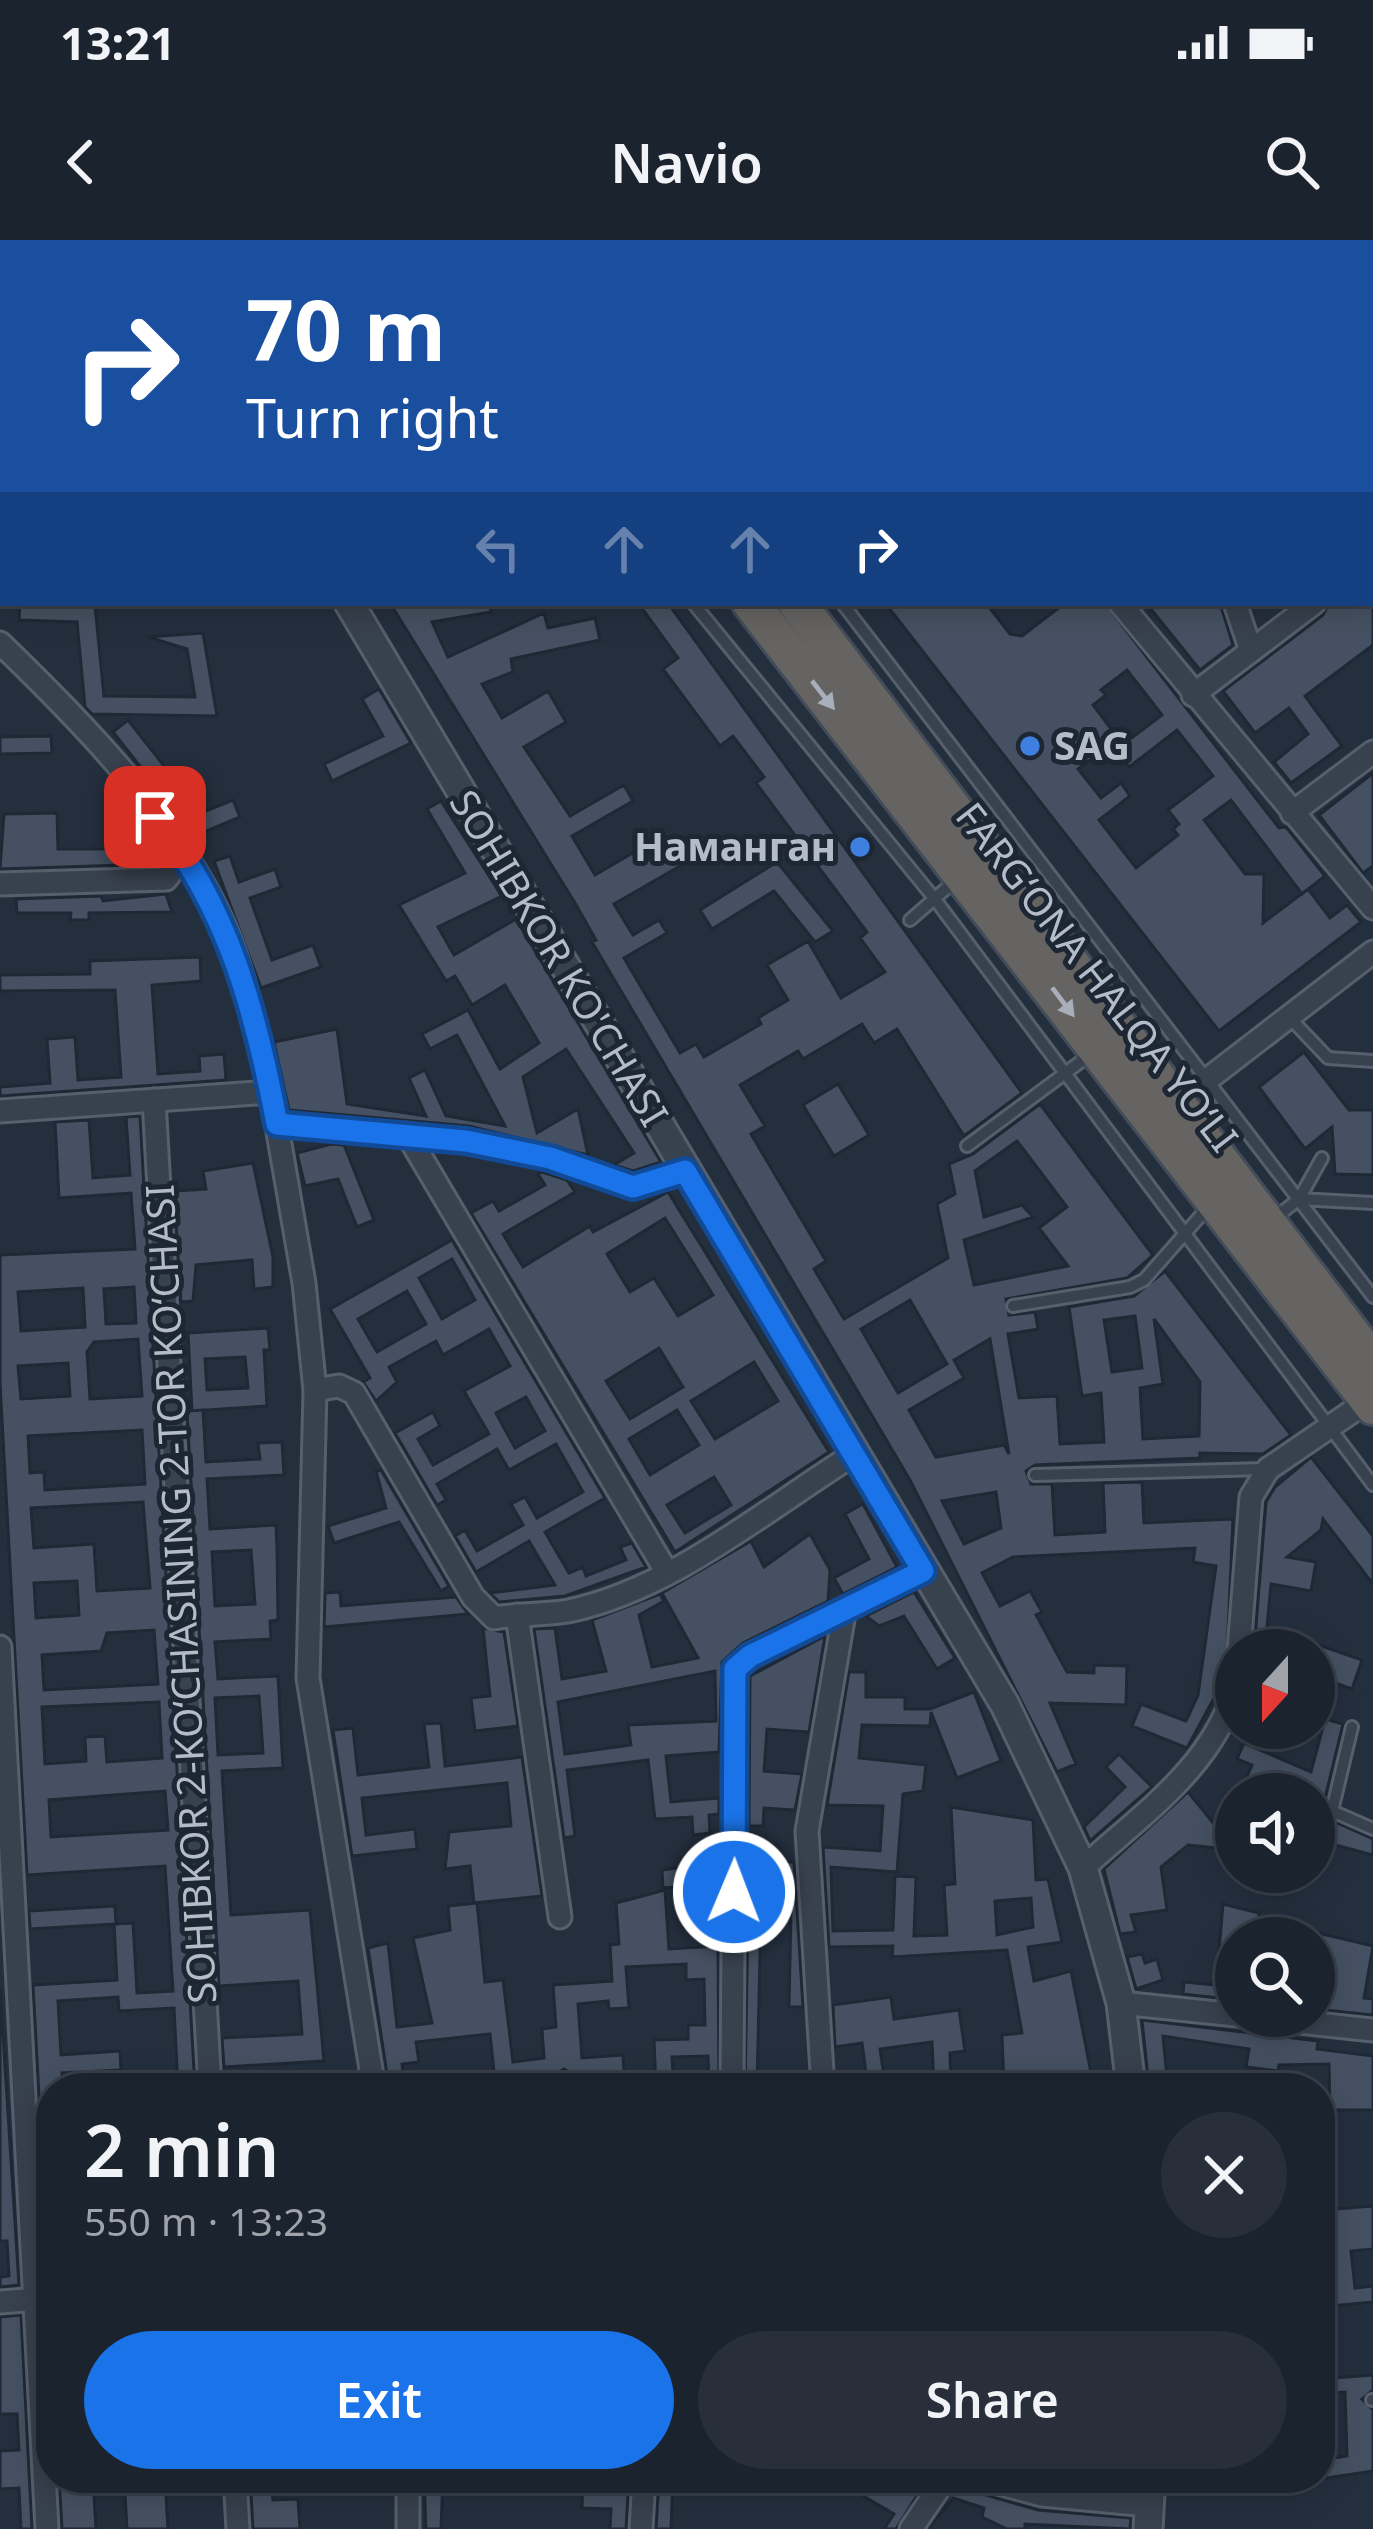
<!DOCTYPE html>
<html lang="en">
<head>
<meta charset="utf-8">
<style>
	:root { --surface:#1b232e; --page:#282f3a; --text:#f1f3f6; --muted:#a0a4aa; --line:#39404a; --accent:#1a73e8 }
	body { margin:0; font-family:"Noto Sans",sans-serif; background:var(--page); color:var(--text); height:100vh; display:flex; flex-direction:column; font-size:45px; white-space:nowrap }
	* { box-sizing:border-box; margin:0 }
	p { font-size:39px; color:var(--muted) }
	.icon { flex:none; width:66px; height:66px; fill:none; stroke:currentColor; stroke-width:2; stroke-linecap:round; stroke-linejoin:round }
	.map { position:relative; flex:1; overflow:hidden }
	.details { position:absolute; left:36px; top:1833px; width:1299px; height:420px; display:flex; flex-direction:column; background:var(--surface); border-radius:48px; box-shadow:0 6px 30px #0003,0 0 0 3px var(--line) }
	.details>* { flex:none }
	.banner { position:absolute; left:0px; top:0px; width:1374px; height:366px; box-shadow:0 6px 30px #0003,0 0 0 3px var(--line); background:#1a4fa0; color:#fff; overflow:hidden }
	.needle { width:78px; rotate:201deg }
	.tools { position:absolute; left:1215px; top:1389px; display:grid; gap:24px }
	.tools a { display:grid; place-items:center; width:120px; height:120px; border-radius:50%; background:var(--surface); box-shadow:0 6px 30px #0003,0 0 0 3px var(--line); font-size:60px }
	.pin { position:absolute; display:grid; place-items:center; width:102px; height:102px; color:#fff; margin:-51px; border-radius:24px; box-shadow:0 6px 18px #0006 }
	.me { position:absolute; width:132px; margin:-66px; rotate:1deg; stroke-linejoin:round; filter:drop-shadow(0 0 9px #0008) }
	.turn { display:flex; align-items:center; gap:42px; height:252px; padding:0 48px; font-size:54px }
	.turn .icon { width:156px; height:156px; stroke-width:2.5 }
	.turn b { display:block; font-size:84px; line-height:102px }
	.lanes { display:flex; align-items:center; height:114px; padding:0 48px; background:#0003; justify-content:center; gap:60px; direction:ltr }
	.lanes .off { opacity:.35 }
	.round { display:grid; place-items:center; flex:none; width:126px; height:126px; border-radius:63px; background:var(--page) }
	.overview { display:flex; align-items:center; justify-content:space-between; height:204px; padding:0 48px }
	h1 { font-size:72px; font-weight:600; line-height:90px }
	.cta { display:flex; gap:24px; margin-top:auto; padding:24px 48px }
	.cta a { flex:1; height:138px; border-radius:72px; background:var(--accent); color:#fff; font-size:48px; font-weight:600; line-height:138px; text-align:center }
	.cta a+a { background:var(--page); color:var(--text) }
	.status { display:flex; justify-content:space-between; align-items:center; height:84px; padding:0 60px; background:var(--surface); direction:ltr }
	.status svg { height:33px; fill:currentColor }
	header { display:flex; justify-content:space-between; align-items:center; height:156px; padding:0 48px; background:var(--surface); font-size:54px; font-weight:600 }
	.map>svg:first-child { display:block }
	.building { fill:#455162; stroke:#1f2835; stroke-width:3; fill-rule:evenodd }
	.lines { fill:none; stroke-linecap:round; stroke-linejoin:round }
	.service-casing { stroke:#565f6c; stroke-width:16 }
	.minor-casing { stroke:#565f6c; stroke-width:27 }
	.tertiary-casing { stroke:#565f6c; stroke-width:33 }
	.trunk-casing { stroke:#434c59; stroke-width:42 }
	.service { stroke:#38414e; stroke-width:10 }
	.minor { stroke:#38414e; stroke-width:21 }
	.tertiary { stroke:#38414e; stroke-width:27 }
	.trunk { stroke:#656462; stroke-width:36 }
	.oneway { fill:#a8afba }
	.route-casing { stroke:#114b97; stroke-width:30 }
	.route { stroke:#1a73e8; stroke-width:21 }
	.shop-dot { fill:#3f7fe0; stroke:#1d2633; stroke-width:4.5 }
	.labels { text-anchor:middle; stroke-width:10; stroke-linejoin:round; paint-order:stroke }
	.poi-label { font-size:39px; font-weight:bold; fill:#b4bcc9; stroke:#1d2633; text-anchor:start }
	.street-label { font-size:39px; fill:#b4bcc9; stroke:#1d2633 }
</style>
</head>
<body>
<div class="status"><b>13:21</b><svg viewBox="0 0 49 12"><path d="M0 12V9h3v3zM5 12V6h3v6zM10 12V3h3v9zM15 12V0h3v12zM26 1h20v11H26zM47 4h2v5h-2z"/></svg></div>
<header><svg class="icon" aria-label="back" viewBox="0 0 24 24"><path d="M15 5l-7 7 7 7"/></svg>Navio<svg class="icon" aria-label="search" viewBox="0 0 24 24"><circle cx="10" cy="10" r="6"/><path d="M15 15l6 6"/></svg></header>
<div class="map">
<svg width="1373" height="2289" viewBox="0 0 1373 2289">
	<rect width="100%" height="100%" fill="#242f3e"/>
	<g class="building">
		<path d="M20 363 95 366 104 456 195 457 187 409 148 397 203 393 217 476 92 474 85 467 77 382 19 380Z"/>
		<path d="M390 363H490L491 372 432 382 448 417 544 373 548 388 595 378 600 400 511 419 513 432 482 444 502 478 548 451 566 482 524 507 570 576 624 545 633 561 572 596 595 635 636 611 643 623 669 608 680 626 614 664 633 695 659 680 667 693 624 718 680 813 696 804 704 817 761 784 758 778 788 760 767 725 808 701 841 758 885 732 860 698 867 692 756 543 764 537 733 496 720 506 663 429 678 418 638 363H668L1022 853 964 896 897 789 874 803 862 784 803 819 798 811 740 845 765 886 751 894 826 1021 814 1029 844 1079 948 1018 937 964 955 954 949 924 973 914 1040 864 1153 1015 1127 1038 1006 1059 1009 1075 1035 1072 1038 1089 1008 1094 1019 1158 1057 1156 1060 1204 1104 1202 1101 1153 1082 1156 1069 1067 1134 1056 1165 1031 1291 1195 1263 1214 1200 1213V1218L1035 1225 1026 1231 1031 1244H1052L1055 1295 1105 1292 1103 1243 1142 1242 1144 1283 1233 1279 1226 1436 1187 1508 1132 1486 1141 1464 1186 1481 1198 1455 1216 1326 1193 1322 1195 1308 1013 1317 982 1333 1000 1366 1030 1351 1042 1372 1036 1375 1067 1432 1094 1433V1425L1127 1426 1126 1465 1050 1463 1076 1524 1057 1532 910 1240 592 702 596 700 575 663ZM1017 901 1067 967 1039 988 1068 1026 974 1045 964 1000 1033 977 1022 965 984 977 975 931ZM910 1060 947 1124 898 1153 861 1089ZM1135 1076 1142 1128 1112 1132 1104 1080ZM1154 1079 1200 1142 1199 1196 1143 1199 1140 1148 1163 1144ZM990 1099 1009 1214 1004 1205 936 1217 909 1170 964 1138 954 1120ZM996 1252 1001 1288 964 1304 942 1261Z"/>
		<path d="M885 363H986L1010 394 1022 396 1065 363H1105L1279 588 1286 587 1325 636 1302 654 1231 560 1204 580 1245 634H1264L1263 683 1308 649 1330 678 1347 665 1361 682 1219 791ZM1127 430 1162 475 1129 500 1121 489 1115 494 1093 465 1106 455 1101 450ZM1177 490 1213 536 1168 570 1179 584 1173 589 1178 595 1136 628 1099 580 1130 556 1121 543 1101 558 1078 529 1112 504 1129 527Z"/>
		<path d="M1146 363H1220L1233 405 1200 430Z"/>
		<path d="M1329 363H1373V405L1305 456 1342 506 1291 543 1274 522 1308 494 1289 468 1255 493 1223 451 1323 375Z"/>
		<path d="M379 449 411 503 332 541 324 524 383 496 362 459Z"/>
		<path d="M128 480 201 573 233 560 240 577 195 596 113 492Z"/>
		<path d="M51 496 52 513 0 514V497Z"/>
		<path d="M1373 533V626L1363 633 1319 575Z"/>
		<path d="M441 561 502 656 438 687 454 715 516 679 661 922 633 931 614 925 634 913 566 809 523 837 537 893 578 869 588 915 469 886 289 870 274 802 337 789 347 864 426 876 409 838 425 830 446 876 505 886 457 795 430 809 422 794 468 770 500 829 539 803 505 745 472 765 455 736 446 741 399 665 465 633 427 569Z"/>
		<path d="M57 573 58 609H164L124 625 0 629 4 574Z"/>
		<path d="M230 616 239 642 275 629 281 647 250 658 272 720 313 705 321 727 261 748 214 621Z"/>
		<path d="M777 622 833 691 815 702 774 651 712 689 700 670Z"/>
		<path d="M166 654 172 672 89 673V680H70L71 673H17L16 659 101 656 103 661Z"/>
		<path d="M200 717 201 741 152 745 158 834 200 831 199 816 224 814 226 840 0 856V847L50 843 47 799 75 797 78 840 121 837 115 750 0 751V735L90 734V721Z"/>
		<path d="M1304 812 1349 870H1373V935L1335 934 1332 887 1305 909 1259 847Z"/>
		<path d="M838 844 869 895 834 916 803 865Z"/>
		<path d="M140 876 195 1848H178L174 1768 119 1771 118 1757 58 1761 61 1815 120 1811 121 1830 62 1833 63 1848H51L49 2043 33 1745 117 1740 114 1684 133 1683 137 1753 173 1751 165 1626 27 1635 0 1143V1015L135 1009 131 953 59 958 55 882 89 880 93 938 130 935 126 877ZM134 1047 136 1083 106 1084 104 1049ZM83 1048 85 1087 21 1091 18 1052ZM138 1099 142 1156 90 1159 87 1112 94 1102ZM68 1123 70 1156 21 1159 18 1126ZM142 1190 145 1244 45 1250 44 1232 30 1233 28 1196ZM143 1262 150 1348 97 1351 94 1304 34 1308 31 1268ZM77 1341 79 1375 36 1378 34 1343ZM154 1390 158 1444 44 1450 42 1415 101 1411 107 1393ZM159 1462 162 1518 107 1522 105 1496 85 1497 86 1521 45 1524 42 1467ZM165 1551 168 1590 51 1597 49 1560Z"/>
		<path d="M331 904 344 905 374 980 357 987 338 939 305 946 297 913Z"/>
		<path d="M253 923 273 1017V1047L254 1049 252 1020 196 1025 193 1061 181 1062 174 951 206 949 203 931Z"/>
		<path d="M542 932 567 940 575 952 503 994 523 1027 590 986 593 992 668 952 829 1212 675 1312 471 973 493 961 499 971 545 945 538 934ZM665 978 713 1055 678 1076 654 1038 630 1052 607 1014ZM659 1108 683 1147 630 1179 606 1141ZM754 1122 778 1161 715 1199 691 1161ZM677 1170 699 1205 650 1235 629 1199ZM714 1237 731 1265 685 1293 667 1265Z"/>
		<path d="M452 1000 605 1258 545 1292 569 1333 583 1327 586 1336 626 1320 620 1307 632 1303 646 1327 565 1356 499 1362 490 1353 555 1345 529 1301 476 1332 455 1296 465 1290 477 1311 523 1285 511 1264 525 1257 537 1278 583 1252 556 1204 509 1230 497 1209 437 1244 446 1260 437 1265 395 1193 433 1172 440 1186 418 1199 433 1225 489 1194 464 1151 510 1126 489 1089 443 1115 436 1101 389 1127 397 1142 376 1161 363 1142 370 1138 330 1069ZM452 1019 475 1060 442 1079 419 1038ZM407 1051 426 1084 377 1112 358 1079ZM526 1157 545 1191 515 1208 496 1173Z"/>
		<path d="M268 1088 270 1110H264L267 1166 192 1171 188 1093ZM245 1117 248 1148 207 1150 205 1119Z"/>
		<path d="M203 1170 206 1222 260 1219 258 1203 282 1202 284 1235 207 1239 210 1289 276 1285 277 1308 278 1380 270 1381 271 1399 215 1402 218 1439 278 1436 283 1528 222 1531 231 1675 310 1670 324 1821 224 1827 222 1798 302 1794 298 1741 219 1746 187 1171ZM251 1310 255 1364 215 1366 212 1312ZM259 1456 263 1513 218 1515 215 1458Z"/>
		<path d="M1311 1217 1373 1296V1344L1323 1279 1321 1290 1287 1317 1316 1322 1311 1351 1271 1344 1267 1387 1362 1420 1352 1449 1314 1436V1410H1254L1266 1262 1275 1247Z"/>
		<path d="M381 1230 449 1346 441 1351 399 1282 334 1303 328 1286 386 1268 376 1231Z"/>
		<path d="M863 1264 897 1327 843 1354 834 1338 869 1319 845 1274Z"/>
		<path d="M810 1294 830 1330 828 1361 743 1403 722 1422 719 1512 666 1516 671 1562 719 1558V1574L709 1575 710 1593 693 1595 692 1577 655 1579 648 1520 567 1530 575 1596 564 1598 534 1389 555 1388 562 1439 606 1431 592 1380 660 1354 664 1361 639 1375 652 1427 698 1418 662 1353 751 1301 764 1327ZM715 1431 716 1481 628 1485 631 1505 565 1514 558 1462Z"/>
		<path d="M340 1352 341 1366 456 1357 468 1374 324 1387 325 1353Z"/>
		<path d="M914 1352 955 1418 937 1429 904 1376 879 1386 866 1376Z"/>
		<path d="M483 1388 504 1392 518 1486 475 1491 471 1458 490 1456Z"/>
		<path d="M825 1396 809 1492 767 1489 764 1531 802 1534 795 1570 764 1568 763 1586H749L750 1436Z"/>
		<path d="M849 1432H866V1457H905V1469H930L974 1452 1001 1521 957 1538 931 1472 930 1486 862 1485 859 1518 926 1525 923 1551 903 1554 897 1632 831 1627 833 1691 893 1690 895 1636 916 1637 914 1696 947 1695 944 1645 955 1644 951 1567 1033 1580 1036 1640 1048 1639 1062 1702 1028 1707 1034 1741 1071 1731 1094 1848H1004L1002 1795 1022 1793 1007 1710 892 1717 893 1706 829 1707 823 1607 880 1611 883 1566 827 1565ZM1031 1658 1033 1687 997 1695 995 1661Z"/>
		<path d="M1325 1479 1343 1484 1318 1587 1314 1554H1275L1245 1541 1252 1525 1237 1519 1244 1503 1311 1532Z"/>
		<path d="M441 1483 445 1526 522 1517 542 1656 474 1663 470 1626 445 1629 449 1592 511 1586 507 1543 362 1558 366 1595 415 1589 417 1609 352 1616 333 1490 353 1488 358 1535 429 1527 424 1484Z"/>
		<path d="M1119 1514 1152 1547 1090 1601 1084 1587 1125 1547 1106 1527Z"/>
		<path d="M1188 1552 1219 1590 1236 1592V1610L1188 1605 1161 1627 1167 1670 1131 1675 1136 1692 1120 1694 1104 1629Z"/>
		<path d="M1326 1578 1373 1599V1615L1320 1601Z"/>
		<path d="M749 1622H794L803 1767H789L791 1670H761L757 1848H745Z"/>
		<path d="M704 1624 719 1626 718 1644 663 1648 662 1630Z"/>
		<path d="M665 1650 669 1709 718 1706 719 1848H709L708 1816 672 1817 674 1848H656L654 1800 688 1799V1785H705L704 1739 686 1740V1724L626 1727 629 1768 609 1769 608 1761 578 1764 582 1818 623 1815 625 1848H578L575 1836 564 1829 551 1836 548 1848H532L531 1838 495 1841 490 1794 416 1802 419 1822 402 1824 405 1848H389L368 1708 388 1703 397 1787 432 1783 413 1698 450 1690 448 1666 477 1663 485 1742 503 1740 513 1822 544 1818 542 1789 556 1787 553 1745 612 1741 610 1705 619 1704 616 1663Z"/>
		<path d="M1223 1664 1259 1673 1257 1698H1236V1760L1183 1754 1184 1742 1216 1745Z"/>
		<path d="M115 1666 116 1684 30 1689 29 1671Z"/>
		<path d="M1314 1692 1373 1706 1364 1758 1373 1759V1775L1314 1769Z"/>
		<path d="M1142 1714 1145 1723 1157 1719 1163 1740 1136 1749 1127 1717Z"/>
		<path d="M0 1747 19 2045 0 2047V2037L9 2036 7 2001H0Z"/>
		<path d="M891 1757 894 1779 959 1770 965 1811 950 1813 951 1848H934L932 1802 880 1809 886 1848H868L862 1803 835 1807 833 1765Z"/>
		<path d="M1142 1780 1318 1801 1317 1809 1373 1816V1870H1330L1329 1824 1279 1825 1278 1831 1246 1827 1249 1809 1163 1796 1168 1848H1149Z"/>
		<path d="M1373 1966V2009L1351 2011 1355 2048 1373 2046V2062L1320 2067V1978L1336 1977 1335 1969Z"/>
		<path d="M21 2075 32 2289H21L19 2248 0 2249V2211L19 2210 17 2174H0V2077Z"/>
		<path d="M1373 2135V2150L1362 2159 1373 2170V2231L1320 2239V2220L1347 2216 1345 2152 1320 2154V2139Z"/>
		<path d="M59 2238H93L96 2289H62Z"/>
		<path d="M124 2238H165L168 2289H127Z"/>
		<path d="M250 2238H271L273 2260 298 2259 300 2289H253Z"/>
		<path d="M424 2238H443L441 2289H426Z"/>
		<path d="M583 2238H629L626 2289H610L611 2269 582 2268Z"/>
		<path d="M659 2238H673L671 2289H656Z"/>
		<path d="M846 2238H928L896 2289H884L894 2274 860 2254Z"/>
		<path d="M961 2238 975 2252 1038 2270 1131 2278 1130 2289 1025 2284V2289H1007L982 2277 984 2268 953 2258 929 2289Z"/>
	</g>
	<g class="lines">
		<g class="service-casing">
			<g id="service">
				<path d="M420 0 422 3"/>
				<path d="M567 0 570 3"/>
				<path d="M882 3 886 0"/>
				<path d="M693 363 934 658 1373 1245"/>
				<path d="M842 363 1373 1057"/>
				<path d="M910 680 957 639"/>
				<path d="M1289 777 1328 818 1373 821"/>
				<path d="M967 906 1091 814"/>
				<path d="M1299 959 1322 918"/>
				<path d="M1275 978 1299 959 1373 963"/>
				<path d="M1013 1066 1130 1047 1144 1040 1210 965"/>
				<path d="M1035 1235 1265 1229"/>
				<path d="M1352 1487 1332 1571 1373 1589"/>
				<path d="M1372 2160H1373"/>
			</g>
		</g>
		<g class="minor-casing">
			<g id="minor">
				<path d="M1111 0 1112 3"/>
				<path d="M1281 0 1284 3"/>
				<path d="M1047 3 1052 0"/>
				<path d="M1371 121 1373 123"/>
				<path d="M1371 320 1373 318"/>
				<path d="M1120 363 1373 668"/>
				<path d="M1235 363 1251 411"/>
				<path d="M0 403C83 483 175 577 223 683 247 737 256 796 271 852L0 871"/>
				<path d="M1193 455 1314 363"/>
				<path d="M1292 573 1373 512"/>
				<path d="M0 644 166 639 185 614"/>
				<path d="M271 852 304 1043 315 1150 308 1438 374 1848"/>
				<path d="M154 860 210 1848"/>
				<path d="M1177 863 1373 712"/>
				<path d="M277 884 466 901 550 918 633 947 684 931"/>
				<path d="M407 894 666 1331"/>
				<path d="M315 1150 339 1146 354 1153 473 1357 494 1378C518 1374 544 1375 568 1371 671 1350 765 1270 853 1215"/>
				<path d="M517 1375 560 1677"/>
				<path d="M0 1407 47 2289"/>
				<path d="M1239 1410 1251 1257 1268 1229 1369 1160"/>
				<path d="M1083 1628C1143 1573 1213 1527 1236 1446"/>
				<path d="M1121 1763 1236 1775"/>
				<path d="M1243 1776 1373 1790"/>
				<path d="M732 1841 735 1429 750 1416 923 1331"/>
				<path d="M563 1844V1848"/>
				<path d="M823 1848 807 1591 845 1368"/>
				<path d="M0 2062 51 2058"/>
				<path d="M235 2238 238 2289"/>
				<path d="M979 2238 1042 2255 1148 2265"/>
				<path d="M408 2289V2238"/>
				<path d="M641 2289 644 2238"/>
				<path d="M911 2289 946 2238"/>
			</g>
		</g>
		<g class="tertiary-casing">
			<g id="tertiary">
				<path d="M152 0 153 3"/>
				<path d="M349 363 1005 1465 1083 1628 1121 1763 1131 1848"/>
				<path d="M1148 2289 1151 2238"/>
			</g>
		</g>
		<g class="trunk-casing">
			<g id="trunk">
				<path d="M471 0 473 3"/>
				<path d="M520 0 523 3"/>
				<path d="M751 363 1373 1166"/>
				<path d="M797 363 1373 1122"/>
			</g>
		</g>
		<use href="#service" class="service"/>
		<use href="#minor" class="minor"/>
		<use href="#tertiary" class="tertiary"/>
		<use href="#trunk" class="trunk"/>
	</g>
	<defs><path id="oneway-solid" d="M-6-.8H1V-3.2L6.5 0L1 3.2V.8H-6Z" transform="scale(3)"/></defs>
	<g class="oneway">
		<use href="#oneway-solid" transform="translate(823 455) rotate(52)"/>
		<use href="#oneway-solid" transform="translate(1063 762) rotate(53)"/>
	</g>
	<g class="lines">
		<g class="route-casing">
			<path id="route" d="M155 577C228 666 256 773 277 884L466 901 550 918 633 947 685 931 923 1331 750 1416 735 1429 734 1652"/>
		</g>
		<use href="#route" class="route"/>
	</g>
	<g class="shop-dot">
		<circle cx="1030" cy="506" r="12"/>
		<circle cx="860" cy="607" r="12"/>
	</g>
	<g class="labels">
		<g class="poi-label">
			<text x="1054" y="520">SAG</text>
			<text x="836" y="621" text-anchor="end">Наманган</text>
		</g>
		<g class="street-label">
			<text transform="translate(559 718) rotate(59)" y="14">SOHIBKOR KO'CHASI</text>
			<text transform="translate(1097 737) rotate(52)" y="14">FARG‘ONA HALQA YO‘LI</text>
			<text transform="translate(181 1354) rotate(-93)" y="14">SOHIBKOR 2-KO‘CHASINING 2-TOR KO‘CHASI</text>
		</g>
	</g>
</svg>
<div class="tools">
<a><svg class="needle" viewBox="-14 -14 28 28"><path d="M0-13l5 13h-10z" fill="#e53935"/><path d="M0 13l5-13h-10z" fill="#a0a4aa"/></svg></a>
<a><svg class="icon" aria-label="sound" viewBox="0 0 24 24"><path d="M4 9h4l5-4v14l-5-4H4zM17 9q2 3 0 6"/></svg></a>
<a><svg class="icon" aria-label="search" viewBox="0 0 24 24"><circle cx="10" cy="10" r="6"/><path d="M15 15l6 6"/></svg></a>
</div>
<div class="pin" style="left:155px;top:577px;background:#d93025"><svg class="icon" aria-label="arrive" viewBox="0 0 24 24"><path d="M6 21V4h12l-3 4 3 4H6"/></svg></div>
<svg class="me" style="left:734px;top:1652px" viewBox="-20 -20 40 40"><circle r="17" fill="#1a73e8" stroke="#fff" stroke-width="3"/><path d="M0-11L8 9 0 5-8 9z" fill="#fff"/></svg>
<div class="banner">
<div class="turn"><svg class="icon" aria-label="right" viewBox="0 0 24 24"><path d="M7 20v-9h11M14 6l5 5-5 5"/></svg><div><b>70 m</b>Turn right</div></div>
<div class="lanes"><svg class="icon off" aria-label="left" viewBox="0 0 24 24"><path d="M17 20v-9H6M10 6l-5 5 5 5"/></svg><svg class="icon off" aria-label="ahead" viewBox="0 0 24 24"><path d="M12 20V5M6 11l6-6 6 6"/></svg><svg class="icon off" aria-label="ahead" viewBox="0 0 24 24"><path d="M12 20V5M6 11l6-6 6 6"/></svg><svg class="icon" aria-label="right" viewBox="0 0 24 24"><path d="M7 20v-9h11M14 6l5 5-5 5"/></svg></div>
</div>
<section class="details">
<div class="overview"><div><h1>2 min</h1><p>550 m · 13:23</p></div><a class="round"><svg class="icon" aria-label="close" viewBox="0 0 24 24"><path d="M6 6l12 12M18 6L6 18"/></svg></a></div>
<div class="cta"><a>Exit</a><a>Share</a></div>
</section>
</div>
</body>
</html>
